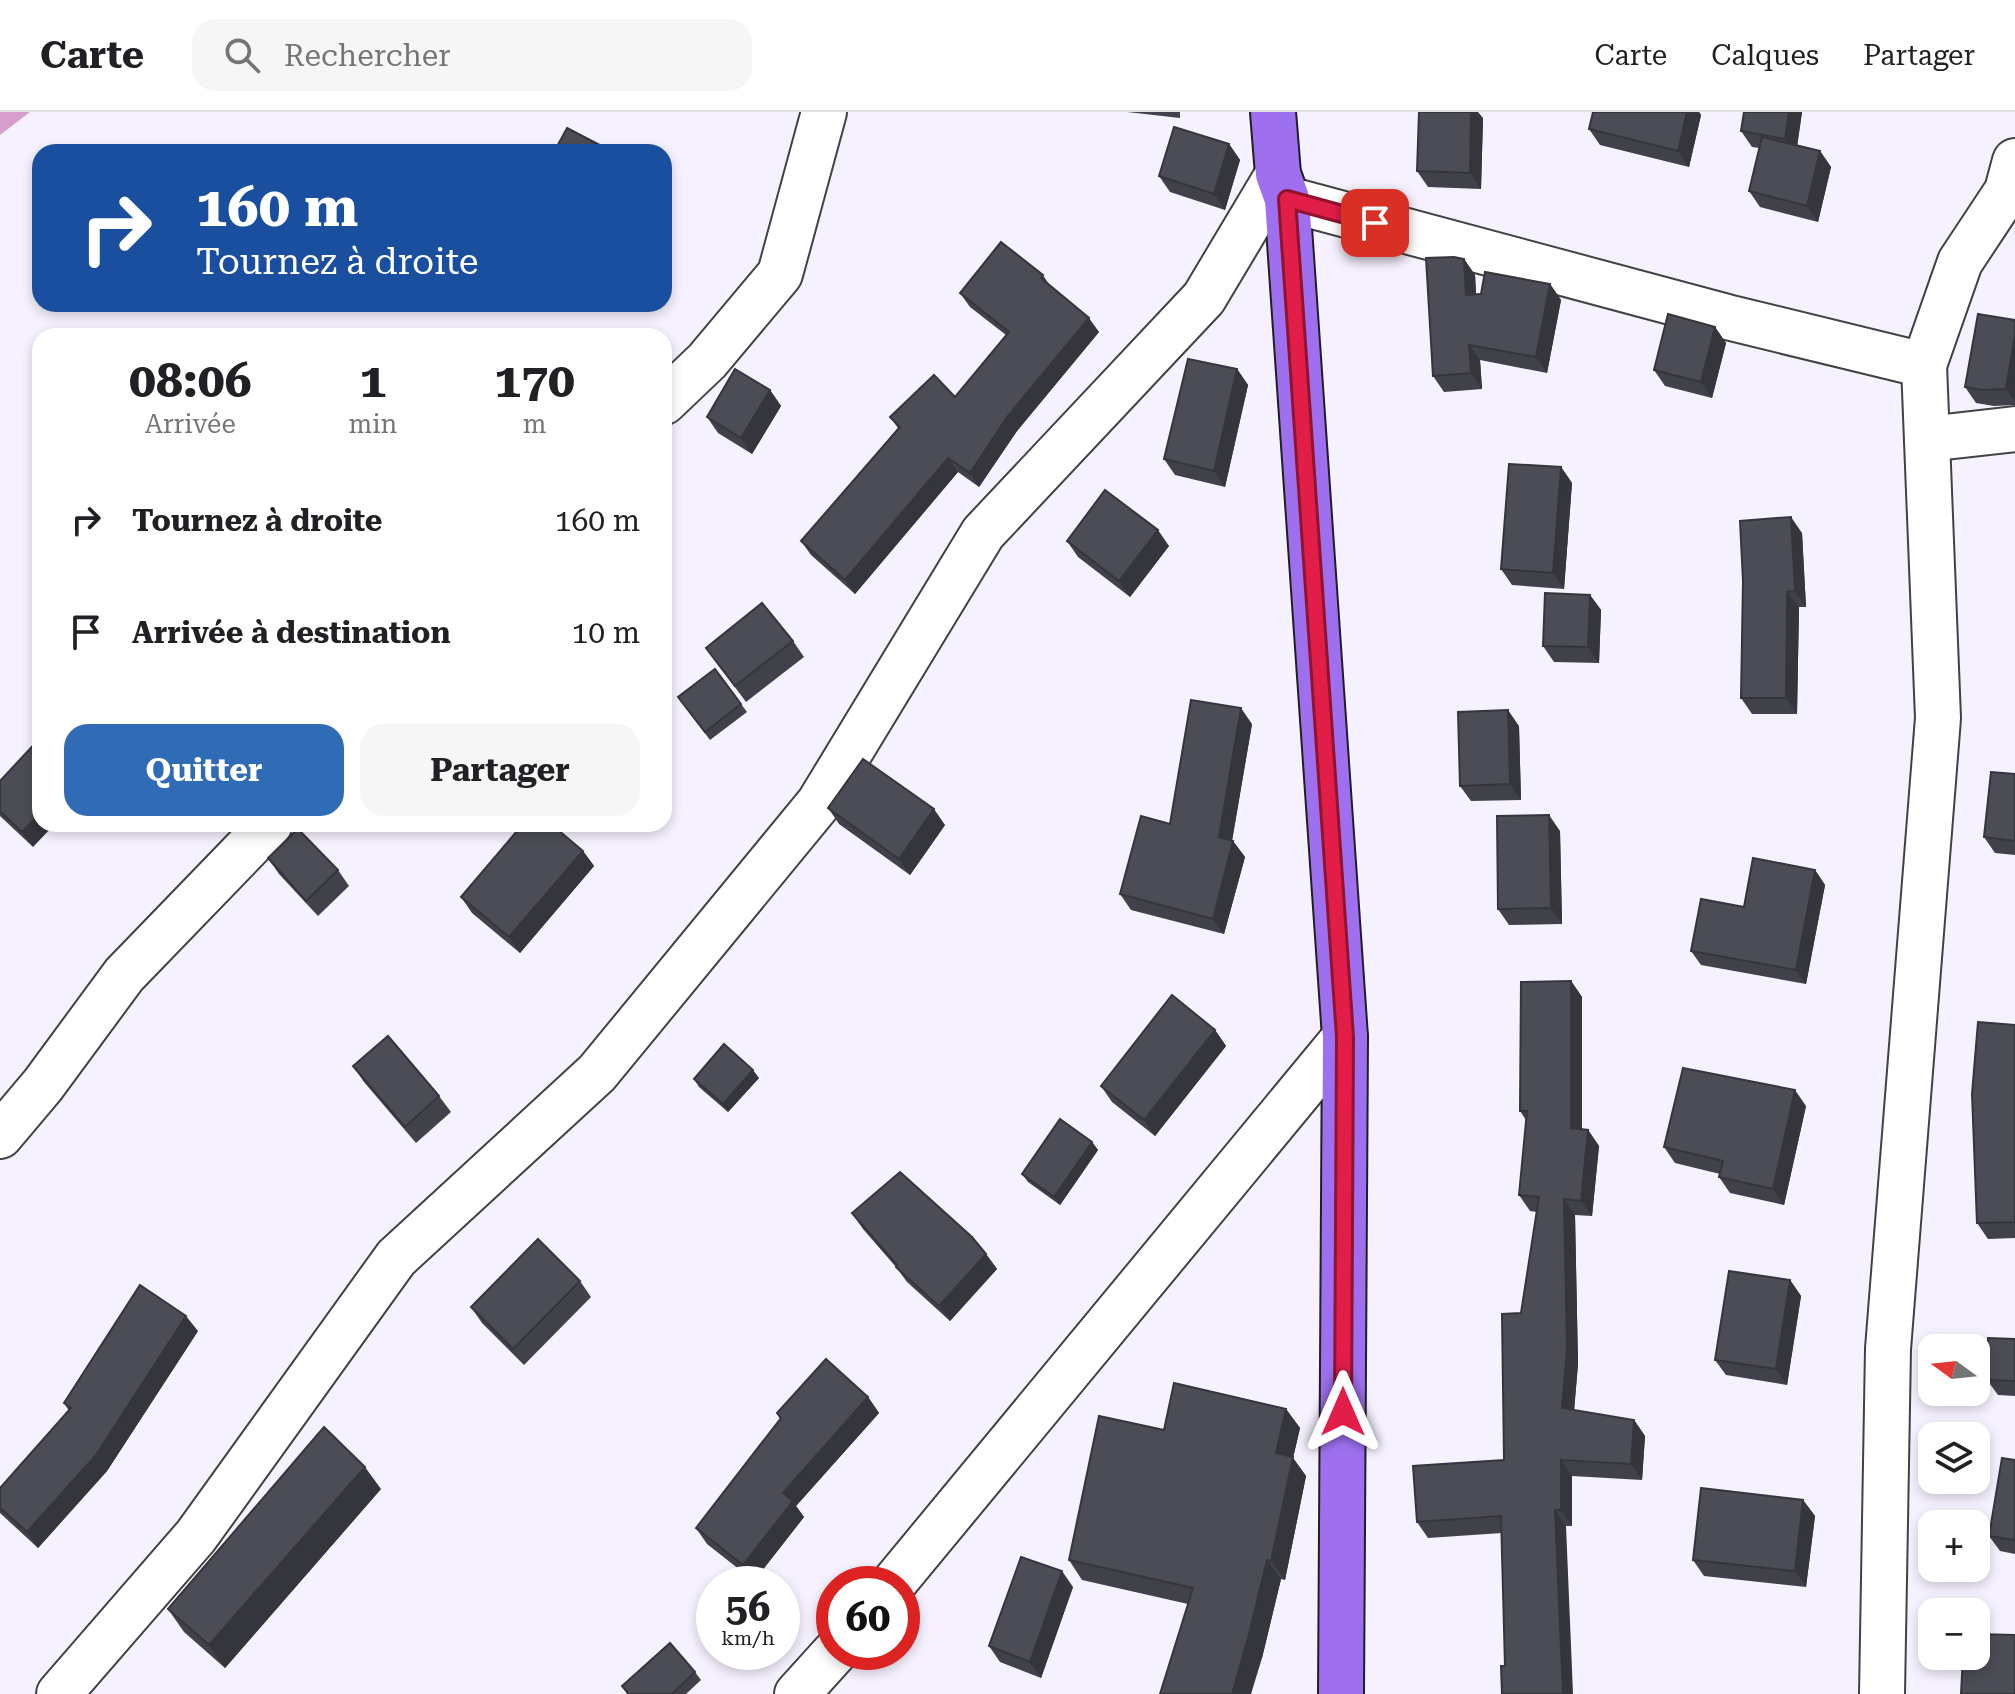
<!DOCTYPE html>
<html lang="fr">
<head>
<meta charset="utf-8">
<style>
	:root { --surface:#fff; --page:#f6f6f6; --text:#202124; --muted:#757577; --line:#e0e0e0; --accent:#306bb5 }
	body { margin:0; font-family:"Roboto Serif",serif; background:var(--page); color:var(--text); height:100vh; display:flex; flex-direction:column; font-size:30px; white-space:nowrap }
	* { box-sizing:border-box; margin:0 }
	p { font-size:26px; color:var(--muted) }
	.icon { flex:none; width:44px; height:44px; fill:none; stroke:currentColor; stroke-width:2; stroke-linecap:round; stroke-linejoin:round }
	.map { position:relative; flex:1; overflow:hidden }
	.side { position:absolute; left:32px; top:216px; width:640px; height:504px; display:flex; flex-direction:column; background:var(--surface); border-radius:24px; box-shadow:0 4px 12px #0003 }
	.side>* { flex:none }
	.hud { position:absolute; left:32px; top:32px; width:640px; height:168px; border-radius:24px; box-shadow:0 4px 12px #0003; background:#1a4fa0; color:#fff; overflow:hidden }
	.needle { width:52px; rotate:285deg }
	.controls { position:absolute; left:1918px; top:1222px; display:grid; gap:16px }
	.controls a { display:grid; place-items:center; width:72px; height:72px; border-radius:16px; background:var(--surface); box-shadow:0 4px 12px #0003; font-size:40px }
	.speed { position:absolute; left:696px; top:1454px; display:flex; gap:16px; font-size:40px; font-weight:700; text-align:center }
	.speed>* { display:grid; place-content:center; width:104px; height:104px; border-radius:50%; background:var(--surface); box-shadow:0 4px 12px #0003; line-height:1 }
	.speed small { font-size:20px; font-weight:400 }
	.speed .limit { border:12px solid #d22; background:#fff; color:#111 }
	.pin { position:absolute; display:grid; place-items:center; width:68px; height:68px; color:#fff; margin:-34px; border-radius:16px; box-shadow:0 4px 12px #0006 }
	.me { position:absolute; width:88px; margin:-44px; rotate:0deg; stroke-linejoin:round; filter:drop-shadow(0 0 6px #0008) }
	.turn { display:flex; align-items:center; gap:28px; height:168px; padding:0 32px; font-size:36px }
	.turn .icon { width:104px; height:104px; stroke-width:2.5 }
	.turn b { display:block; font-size:56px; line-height:68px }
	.eta { display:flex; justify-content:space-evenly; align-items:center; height:136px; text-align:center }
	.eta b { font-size:48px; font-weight:700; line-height:56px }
	.primary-button { display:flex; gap:16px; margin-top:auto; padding:16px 32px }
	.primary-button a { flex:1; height:92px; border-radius:24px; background:var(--accent); color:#fff; font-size:32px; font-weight:700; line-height:92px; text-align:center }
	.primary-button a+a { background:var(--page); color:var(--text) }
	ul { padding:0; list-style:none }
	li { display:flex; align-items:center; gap:24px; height:112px; padding:0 32px }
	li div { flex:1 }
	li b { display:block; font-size:30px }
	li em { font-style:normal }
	header { display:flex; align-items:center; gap:48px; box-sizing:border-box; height:112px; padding:0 40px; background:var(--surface); border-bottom:2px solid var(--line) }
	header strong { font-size:38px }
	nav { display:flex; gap:44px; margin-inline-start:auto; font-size:28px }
	.search { width:560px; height:72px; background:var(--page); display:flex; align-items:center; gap:20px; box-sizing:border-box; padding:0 28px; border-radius:24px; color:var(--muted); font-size:30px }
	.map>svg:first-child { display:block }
	.forest { fill:#d69dcd }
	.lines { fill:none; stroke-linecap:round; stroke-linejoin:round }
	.street-casing { stroke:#424242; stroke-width:48 }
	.primary-casing { stroke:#202020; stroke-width:48 }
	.street { stroke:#fff; stroke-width:44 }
	.primary { stroke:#9e70ef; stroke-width:44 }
	.wall { fill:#41414a }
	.shaded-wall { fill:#35353c }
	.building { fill:#4c4c56; stroke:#35353c; stroke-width:2 }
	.route-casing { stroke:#92132f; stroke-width:20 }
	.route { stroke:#e11d48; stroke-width:14 }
</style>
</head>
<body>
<header>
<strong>Carte</strong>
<div class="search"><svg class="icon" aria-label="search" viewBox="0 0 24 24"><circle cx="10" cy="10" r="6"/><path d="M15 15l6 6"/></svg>Rechercher</div>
<nav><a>Carte</a><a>Calques</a><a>Partager</a></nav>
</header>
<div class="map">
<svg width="2015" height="1582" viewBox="0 0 2015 1582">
	<rect width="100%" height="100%" fill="#f6f1fe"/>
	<path class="forest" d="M0 0H30L0 23Z"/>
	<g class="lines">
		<g class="street-casing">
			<g id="street">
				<path d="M1287 87 1727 205 1924 253 1938 606 1888 1237 1882 1582"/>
				<path d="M1924 253 1960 150 2007 79 2015 49"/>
				<path d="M664 290 707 249 780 162 824 0"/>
				<path d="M1927 327 2015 317"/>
				<path d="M0 1024 43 973 124 863 270 712"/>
				<path d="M893 1472 1345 925"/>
				<path d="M59 1582 196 1424 396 1146 597 961 819 691 983 421 1204 186 1278 62"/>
				<path d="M797 1582 835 1540"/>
			</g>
		</g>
		<g class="primary-casing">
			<path id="primary" d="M1273 0 1278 62 1287 87 1345 925 1341 1582"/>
		</g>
		<use href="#street" class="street"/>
		<use href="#primary" class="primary"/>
	</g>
	<g class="wall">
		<path d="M1127 0H1180V6Z"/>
		<path d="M1593 0H1699L1701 3 1689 55 1600 33 1589 17Z"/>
		<path d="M1744 0H1802L1797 33 1820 39 1831 55 1818 110 1760 95 1749 79 1760 36 1752 35 1741 19Z"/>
		<path d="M1483 6 1481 77 1428 75 1417 59Z"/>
		<path d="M1229 32 1240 48 1225 98 1170 80 1159 64Z"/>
		<path d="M1464 147 1475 163 1476 182 1550 172 1561 188 1547 261 1480 248 1482 277 1444 280 1433 264Z"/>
		<path d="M1043 163 1050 174 1099 220 1017 319 979 375 958 360 855 482 811 443 801 429 898 316 890 305 955 285 1006 223 970 195 960 181Z"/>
		<path d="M2015 208V293L1994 294 1976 291 1965 275Z"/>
		<path d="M1715 215 1726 231 1712 286 1665 274 1654 258Z"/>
		<path d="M1237 257 1248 273 1225 375 1175 363 1164 347Z"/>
		<path d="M770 278 781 294 752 342 718 321 707 305Z"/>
		<path d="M1561 355 1572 371 1564 477 1512 473 1501 457Z"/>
		<path d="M1802 421 1806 495H1799L1797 602H1752L1741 586Z"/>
		<path d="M1067 429 1169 434 1130 485 1078 445Z"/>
		<path d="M1590 483 1601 498 1599 551 1554 550 1543 534Z"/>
		<path d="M793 529 804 545 746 590 706 536Z"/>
		<path d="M715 557 747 600 710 628 678 585Z"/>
		<path d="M1252 612 1232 728 1245 745 1224 822 1131 798 1120 782 1170 712Z"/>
		<path d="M1519 614 1521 688 1471 689 1460 674Z"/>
		<path d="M2015 662V743L1995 741 1984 725Z"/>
		<path d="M0 669 33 735 0 704Z"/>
		<path d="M828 696 945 713 910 763 839 712Z"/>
		<path d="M1560 719 1562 812 1509 813 1498 797Z"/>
		<path d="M583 739 594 754 520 841 472 801 461 785Z"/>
		<path d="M268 746 338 758 349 774 318 804 279 762Z"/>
		<path d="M1815 758 1825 773 1806 872 1701 853 1691 839Z"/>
		<path d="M1571 869 1582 885V1017L1588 1018 1599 1034 1592 1104 1575 1103 1578 1252 1574 1298 1634 1308 1645 1324 1642 1368 1572 1364V1414H1566L1505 1554 1502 1421 1428 1426 1417 1410 1504 1348 1521 1201 1537 1100 1530 1099 1519 1083 1526 1008 1520 999Z"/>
		<path d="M2015 913V1126L1988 1127 1977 1111Z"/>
		<path d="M1215 918 1226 934 1155 1024 1112 990 1101 974Z"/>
		<path d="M353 954 439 984 451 1000 416 1031 364 970Z"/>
		<path d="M759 966 728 1000 699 975 694 967Z"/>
		<path d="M1806 994 1784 1093 1730 1081 1719 1065 1720 1062 1675 1051 1664 1035Z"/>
		<path d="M1092 1030 1098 1038 1060 1093 1028 1070 1022 1062Z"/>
		<path d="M852 1101 986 1142 997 1157 950 1209 907 1170 896 1155 863 1117Z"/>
		<path d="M1790 1168 1801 1184 1787 1273 1726 1263 1715 1248Z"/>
		<path d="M580 1169 591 1185 524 1253 482 1211 471 1195Z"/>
		<path d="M198 1219 107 1359 38 1436 0 1401V1376L69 1299 64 1291Z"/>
		<path d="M2015 1227V1284L1998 1283 1987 1268Z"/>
		<path d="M868 1285 879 1301 796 1394 804 1405 754 1469 707 1432 696 1416 780 1307 777 1301Z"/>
		<path d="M1286 1297 1300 1316 1293 1346 1306 1364 1285 1468 1281 1467 1262 1546 1188 1492 1082 1468 1069 1448 1164 1318Z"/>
		<path d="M2015 1348V1442L2000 1439 1989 1424Z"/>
		<path d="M381 1377 225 1556 184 1520 168 1497Z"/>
		<path d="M1803 1388 1815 1404 1806 1475 1704 1464 1693 1448Z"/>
		<path d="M1073 1475 1041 1566 1000 1550 989 1534Z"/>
		<path d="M695 1560 701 1568 686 1582H627L622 1574Z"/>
	</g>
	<g class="shaded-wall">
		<path d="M1471 0H1478L1483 6 1481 77 1470 61Z"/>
		<path d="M1687 0H1699L1701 3 1689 55 1678 39Z"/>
		<path d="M1789 0H1802L1796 43 1785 27Z"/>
		<path d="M1229 32 1240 48 1225 98 1214 82Z"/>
		<path d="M1820 39 1831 55 1818 110 1807 94Z"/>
		<path d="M1464 147 1475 163 1477 199 1466 183Z"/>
		<path d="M1550 172 1561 188 1547 261 1536 245Z"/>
		<path d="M1089 206 1099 220 1017 319 979 375 970 361 1007 305Z"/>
		<path d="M1715 215 1726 231 1712 286 1701 270Z"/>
		<path d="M2015 223V290L2006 277Z"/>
		<path d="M1469 233 1480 248 1482 277 1471 261Z"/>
		<path d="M1237 257 1248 273 1225 375 1214 359Z"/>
		<path d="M770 278 781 294 752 342 741 326Z"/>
		<path d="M948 346 958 360 855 482 845 468Z"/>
		<path d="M1561 355 1572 371 1564 477 1553 461Z"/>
		<path d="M1791 405 1802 421 1806 495 1795 479Z"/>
		<path d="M1158 418 1169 434 1130 485 1119 469Z"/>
		<path d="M1787 480 1799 495 1797 602 1786 586Z"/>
		<path d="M1590 483 1601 498 1599 551 1588 535Z"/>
		<path d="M1241 596 1252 612 1230 741 1219 725Z"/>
		<path d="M1508 598 1519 614 1521 688 1510 672Z"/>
		<path d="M934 697 945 713 910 763 899 747Z"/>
		<path d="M40 701V712H55L33 735 22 720Z"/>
		<path d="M1549 703 1560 719 1562 812 1551 796Z"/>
		<path d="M1233 729 1245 745 1224 822 1213 807Z"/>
		<path d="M583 739 594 754 520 841 509 825Z"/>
		<path d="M1815 758 1825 773 1806 872 1796 858Z"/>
		<path d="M1571 869 1582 885V1032L1571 1016Z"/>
		<path d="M1215 918 1226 934 1155 1024 1144 1008Z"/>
		<path d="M753 958 759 966 728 1000 723 992Z"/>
		<path d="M1795 978 1806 994 1784 1093 1773 1077Z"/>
		<path d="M1588 1018 1599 1034 1592 1104 1581 1089Z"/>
		<path d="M1092 1030 1098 1038 1060 1093 1054 1085Z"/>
		<path d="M1564 1087 1575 1103 1578 1252 1573 1312 1562 1296Z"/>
		<path d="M986 1142 997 1157 950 1209 939 1194Z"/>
		<path d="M1790 1168 1801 1184 1787 1273 1776 1257Z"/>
		<path d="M186 1204 198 1219 107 1359 38 1436 27 1420Z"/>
		<path d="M868 1285 879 1301 796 1394 804 1405 754 1469 743 1453 783 1381Z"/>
		<path d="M1286 1297 1300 1316 1293 1346 1306 1364 1285 1468 1271 1449 1276 1341Z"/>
		<path d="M1634 1308 1645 1324 1642 1368 1631 1352Z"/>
		<path d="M1561 1348 1572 1364V1414L1561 1398Z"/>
		<path d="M365 1355 381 1377 225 1556 209 1533Z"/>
		<path d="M1803 1388 1815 1404 1806 1475 1795 1459Z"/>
		<path d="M1555 1398 1566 1414 1573 1582H1563Z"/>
		<path d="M1267 1448 1281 1467 1262 1546 1251 1582H1232Z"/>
		<path d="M1062 1459 1073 1475 1041 1566 1030 1550Z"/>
	</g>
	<g class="building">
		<path d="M1419 0H1471L1470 61 1417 59Z"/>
		<path d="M1593 0H1687L1678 39 1589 17Z"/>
		<path d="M1744 0H1789L1785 27 1741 19Z"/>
		<path d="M1174 15 1229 32 1214 82 1159 64Z"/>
		<path d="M567 16 613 40H554Z"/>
		<path d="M1762 25 1820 39 1807 94 1749 79Z"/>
		<path d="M1001 130 1043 163 1041 166 1089 206 1007 305 970 361 948 346 845 468 801 429 900 315 890 305 934 263 955 285 1009 220 960 181Z"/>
		<path d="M1454 145 1464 147 1466 183 1481 182 1485 160 1550 172 1536 245 1469 233 1471 261 1433 264 1426 146Z"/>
		<path d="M1668 202 1715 215 1701 270 1654 258Z"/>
		<path d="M1978 202 2015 208V223L2006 277 1983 278 1965 275Z"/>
		<path d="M1188 247 1237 257 1214 359 1164 347Z"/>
		<path d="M735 257 770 278 741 326 707 305Z"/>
		<path d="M1509 352 1561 355 1553 461 1501 457Z"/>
		<path d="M1105 378 1158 418 1119 469 1067 429Z"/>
		<path d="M1791 405 1795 479 1787 480 1786 586H1741L1743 469 1740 409Z"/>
		<path d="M1545 481 1590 483 1588 535 1543 534Z"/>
		<path d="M762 491 793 529 735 574 706 536Z"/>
		<path d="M715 557 741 592 705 620 678 585Z"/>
		<path d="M1191 588 1241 596 1219 725 1233 729 1213 807 1120 782 1141 704 1170 712Z"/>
		<path d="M1508 598 1510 672 1460 674 1458 600Z"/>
		<path d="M40 626V701L22 720 0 699V669Z"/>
		<path d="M863 647 934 697 899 747 828 696Z"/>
		<path d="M1991 660 2015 662V729L1984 725Z"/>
		<path d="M1549 703 1551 796 1498 797 1497 704Z"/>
		<path d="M523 712H551L583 739 509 825 461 785Z"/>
		<path d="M298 717 338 758 306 789 268 746Z"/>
		<path d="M1753 746 1815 758 1796 858 1691 839 1701 787 1744 795Z"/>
		<path d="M1571 869V1016L1588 1018 1581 1089 1564 1087 1567 1236 1562 1296 1634 1308 1631 1352 1561 1348V1398H1555L1563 1582H1502L1501 1554H1505L1501 1404 1417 1410 1413 1354 1504 1348 1502 1202 1521 1201 1539 1085 1519 1083 1527 999H1520L1521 870Z"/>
		<path d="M1172 883 1215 918 1144 1008 1101 974Z"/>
		<path d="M1978 910 2015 913V1110L1977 1111 1972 982Z"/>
		<path d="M388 924 439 984 405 1015 353 954Z"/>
		<path d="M724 932 753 958 723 992 694 967Z"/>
		<path d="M1683 956 1795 978 1773 1077 1719 1065 1723 1049 1664 1035Z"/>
		<path d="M1060 1007 1092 1030 1054 1085 1022 1062Z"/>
		<path d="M900 1060 972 1125 986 1142 939 1194 896 1155 897 1153 852 1101Z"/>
		<path d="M538 1127 580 1169 513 1237 471 1195Z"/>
		<path d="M1729 1159 1790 1168 1776 1257 1715 1248Z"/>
		<path d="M140 1173 186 1204 96 1343 27 1420 0 1396V1376L71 1296 64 1291Z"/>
		<path d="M1988 1226 2015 1227V1269L1987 1268Z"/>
		<path d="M826 1247 868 1285 783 1381 793 1389 743 1453 696 1416 781 1306 777 1301Z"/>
		<path d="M1174 1271 1286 1297 1276 1341 1293 1345 1271 1449 1267 1448 1248 1526 1232 1582H1160L1193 1476 1069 1448 1099 1304 1164 1318Z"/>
		<path d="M324 1315 365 1355 209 1533 168 1497Z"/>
		<path d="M2002 1346 2015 1348V1428L1989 1424Z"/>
		<path d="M1701 1376 1803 1388 1795 1459 1693 1448Z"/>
		<path d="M1021 1445 1062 1459 1030 1550 989 1534Z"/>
		<path d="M1976 1522 2015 1523V1582H1961L1963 1544H1976Z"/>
		<path d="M670 1531 695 1560 672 1582H629L622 1574Z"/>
	</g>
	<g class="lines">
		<g class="route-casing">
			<path id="route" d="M1343 1300 1345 925 1287 87 1375 111"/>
		</g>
		<use href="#route" class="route"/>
	</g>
</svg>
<div class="controls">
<a><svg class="needle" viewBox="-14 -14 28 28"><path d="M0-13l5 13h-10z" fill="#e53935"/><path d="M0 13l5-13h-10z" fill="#757577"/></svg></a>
<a><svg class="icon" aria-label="layers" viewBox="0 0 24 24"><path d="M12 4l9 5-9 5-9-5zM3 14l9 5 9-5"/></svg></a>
<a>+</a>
<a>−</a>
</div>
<div class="speed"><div>56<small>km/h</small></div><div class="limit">60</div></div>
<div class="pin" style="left:1375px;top:111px;background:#d93025"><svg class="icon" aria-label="arrive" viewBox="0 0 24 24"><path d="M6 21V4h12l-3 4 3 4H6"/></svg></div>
<svg class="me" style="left:1343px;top:1300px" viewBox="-20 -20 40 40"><path d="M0-17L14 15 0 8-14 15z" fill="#e11d48" stroke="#fff" stroke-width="4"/></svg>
<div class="hud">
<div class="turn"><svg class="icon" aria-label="right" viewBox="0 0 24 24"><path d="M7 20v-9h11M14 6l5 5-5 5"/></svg><div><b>160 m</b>Tournez à droite</div></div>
</div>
<section class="side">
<div class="eta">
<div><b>08:06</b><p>Arrivée</p></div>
<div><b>1</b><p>min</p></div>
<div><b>170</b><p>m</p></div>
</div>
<ul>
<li><svg class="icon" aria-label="right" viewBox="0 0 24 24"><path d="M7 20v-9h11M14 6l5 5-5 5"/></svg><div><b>Tournez à droite</b></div><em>160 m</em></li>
<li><svg class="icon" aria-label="arrive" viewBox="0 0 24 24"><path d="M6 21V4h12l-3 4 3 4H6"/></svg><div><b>Arrivée à destination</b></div><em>10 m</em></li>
</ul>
<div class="primary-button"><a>Quitter</a><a>Partager</a></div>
</section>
</div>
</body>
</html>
